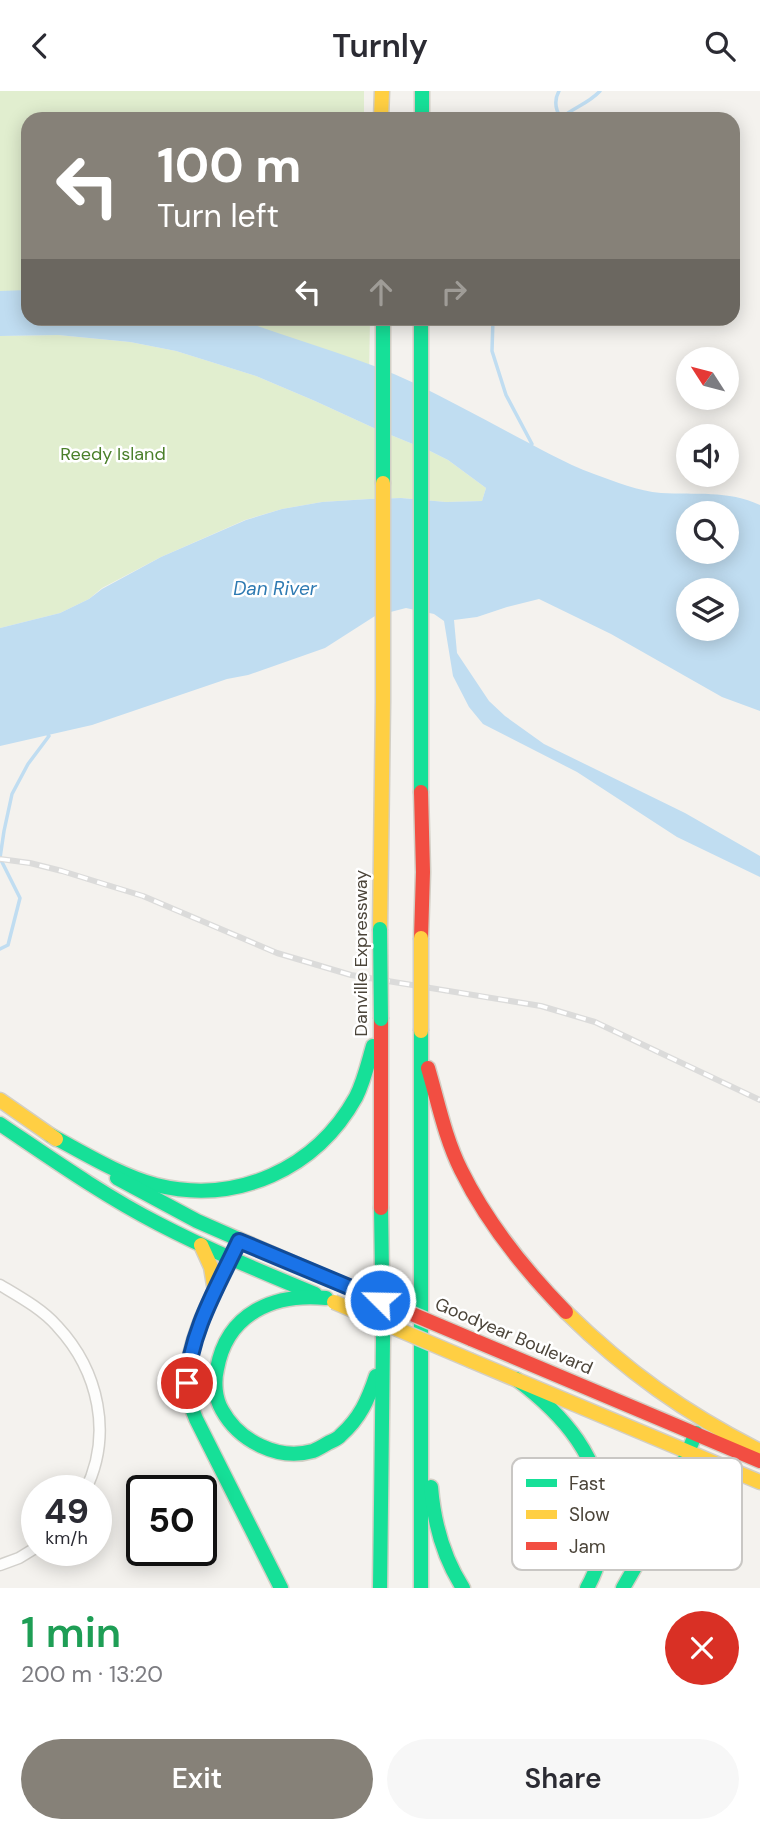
<!DOCTYPE html>
<html lang="en">
<head>
<meta charset="utf-8">
<style>
	:root { --surface:#fff; --page:#f7f7f7; --text:#2b2b33; --muted:#7c7c81; --accent:#868178 }
	body { margin:0; font-family:"DM Sans",sans-serif; background:var(--page); color:var(--text); height:100vh; display:flex; flex-direction:column; font-size:26px; white-space:nowrap }
	* { box-sizing:border-box; margin:0 }
	p { font-size:23px; color:var(--muted) }
	.icon { flex:none; width:38px; height:38px; fill:none; stroke:currentColor; stroke-width:2; stroke-linecap:round; stroke-linejoin:round }
	.map { position:relative; height:1497px; overflow:hidden }
	.sheet { display:flex; flex-direction:column; background:var(--surface); flex:1 }
	.sheet>* { flex:none }
	.hud { position:absolute; left:21px; top:21px; width:719px; height:214px; border-radius:21px; box-shadow:0 4px 18px #0003; background:#868178; color:#fff; overflow:hidden }
	.needle { width:46px; rotate:306deg }
	.buttons { position:absolute; left:676px; top:256px; display:grid; gap:14px }
	.buttons a { display:grid; place-items:center; width:63px; height:63px; border-radius:50%; background:var(--surface); box-shadow:0 4px 18px #0003; font-size:35px }
	.speed { position:absolute; left:21px; top:1384px; display:flex; gap:14px; font-size:35px; font-weight:700; text-align:center }
	.speed>* { display:grid; place-content:center; width:91px; height:91px; border-radius:50%; background:var(--surface); box-shadow:0 4px 18px #0003; line-height:1 }
	.speed small { font-size:18px; font-weight:400 }
	.speed .limit { border:4px solid #111; border-radius:10px; background:#fff; color:#111 }
	.pin { position:absolute; display:grid; place-items:center; width:60px; height:60px; color:#fff; margin:-30px; border:4px solid #fff; border-radius:50%; box-shadow:0 2px 7px #0007 }
	.me { position:absolute; width:77px; margin:-38px; rotate:293deg; stroke-linejoin:round; filter:drop-shadow(0 0 5px #0008) }
	.turn { display:flex; align-items:center; gap:24px; height:147px; padding:0 21px; font-size:32px }
	.turn .icon { width:91px; height:91px; stroke-width:2.5 }
	.turn b { display:block; font-size:49px; line-height:60px }
	.lanes { display:flex; align-items:center; height:66px; padding:0 21px; background:#0003; justify-content:center; gap:35px; direction:ltr }
	.lanes .off { opacity:.35 }
	.round { display:grid; place-items:center; flex:none; width:74px; height:74px; border-radius:37px; background:var(--page) }
	.head { display:flex; align-items:center; justify-content:space-between; height:119px; padding:0 21px }
	h1 { font-size:42px; font-weight:600; line-height:52px; color:#1e9e55 }
	.primary-button { display:flex; gap:14px; margin-top:auto; padding:14px 21px }
	.primary-button a { flex:1; height:80px; border-radius:42px; background:var(--accent); color:#fff; font-size:28px; font-weight:600; line-height:80px; text-align:center }
	.primary-button a+a { background:var(--page); color:var(--text) }
	header { display:flex; justify-content:space-between; align-items:center; height:91px; padding:0 21px; background:var(--surface); font-size:32px; font-weight:600 }
	.map>svg:first-child { display:block }
	.green { fill:#e1eecf }
	.water { fill:#c0ddf1; fill-rule:evenodd }
	.lines { fill:none; stroke-linecap:round; stroke-linejoin:round }
	.stream { stroke:#c0ddf1; stroke-width:3.5 }
	.street-casing { stroke:#d2d0cb; stroke-width:13 }
	.fast-casing { stroke:#d3cfc5; stroke-width:17 }
	.slow-casing { stroke:#d3cfc5; stroke-width:17 }
	.jam-casing { stroke:#d3cfc5; stroke-width:17 }
	.street { stroke:#fdfdfc; stroke-width:10 }
	.fast { stroke:#16e098; stroke-width:14 }
	.slow { stroke:#ffcf43; stroke-width:14 }
	.jam { stroke:#f24e42; stroke-width:14 }
	.rail-casing { stroke:#dbdbda; stroke-width:6 }
	.rail { stroke:#fff; stroke-width:3.5; stroke-dasharray:10; stroke-linecap:butt }
	.fast-bridge-casing { stroke:#d3cfc5; stroke-width:17; stroke-linecap:butt }
	.slow-bridge-casing { stroke:#d3cfc5; stroke-width:17; stroke-linecap:butt }
	.jam-bridge-casing { stroke:#d3cfc5; stroke-width:17; stroke-linecap:butt }
	.fast-bridge { stroke:#16e098; stroke-width:14 }
	.slow-bridge { stroke:#ffcf43; stroke-width:14 }
	.jam-bridge { stroke:#f24e42; stroke-width:14 }
	.route-casing { stroke:#114b97; stroke-width:18 }
	.route { stroke:#1a73e8; stroke-width:12 }
	.labels { text-anchor:middle; stroke-width:5; stroke-linejoin:round; paint-order:stroke }
	.park-label { font-size:18px; fill:#4a7f2a; stroke:#fff }
	.street-label { font-size:18px; fill:#4b4439; stroke:#fff }
	.water-label { font-size:19px; font-style:italic; fill:#2e7ab2; stroke:#fff }
	.key { fill:#fff; stroke:#c9c7c4; stroke-width:2 }
	.key-label { font-size:19px; fill:#4b4439 }
</style>
</head>
<body>
<header><svg class="icon" aria-label="back" viewBox="0 0 24 24"><path d="M15 5l-7 7 7 7"/></svg>Turnly<svg class="icon" aria-label="search" viewBox="0 0 24 24"><circle cx="10" cy="10" r="6"/><path d="M15 15l6 6"/></svg></header>
<div class="map">
<svg width="760" height="1497" viewBox="0 0 760 1497">
	<rect width="100%" height="100%" fill="#f4f2ee"/>
	<g class="green">
		<path d="M0 0H364V28H28V208L0 207Z"/>
		<path d="M189 228H370L369 283Z"/>
		<path d="M58 244 130 251 176 260 256 285 315 310 376 338 430 360 448 369 486 397 482 410 446 411 401 407 369 408 322 411 282 418 245 429 161 466 102 497 89 508 60 522 0 537V245Z"/>
	</g>
	<path class="water" d="M28 199V228H233L249 232C304 252 361 267 414 292 446 308 477 324 508 341 537 356 564 372 594 383 616 391 638 400 661 402 695 404 728 399 760 414V620L722 606 611 543 539 508 507 516 477 526 454 529 457 562 489 610 505 625 544 653 685 722 760 765V786L677 746 577 681 483 633 469 616 453 585 444 530 434 523 406 517 375 525 325 557 248 584 227 588 92 634 0 655V537L60 522 89 508 102 498 161 466 246 429 282 418 322 411 369 408 401 407 446 411 482 410 486 397 448 369 430 360 376 338 315 310 256 285 176 260 130 251 58 244 0 245V200ZM688 422H726V460H688ZM688 499H726V537H688Z"/>
	<g class="lines">
		<g class="stream">
			<path d="M559 0C554 9 555 18 561 27"/>
			<path d="M561 27C574 16 588 13 600 0"/>
			<path d="M493 228 492 260 506 304 532 353 529 356"/>
			<path d="M0 858 8 854 20 807 0 767 4 740 12 703 28 673 49 645 47 642"/>
		</g>
		<g class="street-casing">
			<g id="street">
				<path d="M0 1194C20 1206 42 1218 57 1235 99 1280 113 1344 85 1400"/>
				<path d="M0 1474 19 1467 37 1456"/>
			</g>
		</g>
		<g class="fast-casing">
			<g id="fast">
				<path d="M422 0V28"/>
				<path d="M383 228V392"/>
				<path d="M421 228V701"/>
				<path d="M421 940V1497"/>
				<path d="M0 1033C52 1068 103 1104 159 1133 209 1159 262 1181 315 1203"/>
				<path d="M50 1044C84 1062 119 1084 156 1094 237 1114 316 1078 356 1006 364 990 368 972 373 955"/>
				<path d="M117 1087 197 1130 334 1190"/>
				<path d="M239 1150C219 1193 184 1248 187 1297 188 1308 192 1318 196 1328L281 1497"/>
				<path d="M326 1207C274 1202 227 1222 217 1278 214 1291 215 1307 222 1319 239 1350 278 1370 313 1360 318 1358 323 1355 328 1352 332 1350 338 1348 341 1344 360 1327 368 1309 376 1285"/>
				<path d="M516 1288C563 1323 603 1368 604 1430 604 1454 599 1476 587 1497"/>
				<path d="M431 1396C434 1432 443 1466 463 1497"/>
				<path d="M380 1497 383 1248 381 1117"/>
				<path d="M623 1497 650 1450 696 1342"/>
			</g>
		</g>
		<g class="slow-casing">
			<g id="slow">
				<path d="M381 28 382 0"/>
				<path d="M380 838 383 611V392"/>
				<path d="M0 1009 56 1048"/>
				<path d="M201 1154 211 1176 215 1200"/>
				<path d="M566 1221C626 1280 685 1322 760 1360"/>
				<path d="M472 1270 760 1391"/>
			</g>
		</g>
		<g class="jam-casing">
			<g id="jam">
				<path d="M421 847 423 781 421 701"/>
				<path d="M381 928V1117"/>
				<path d="M428 977C438 1011 445 1047 461 1079 487 1132 525 1179 566 1221"/>
				<path d="M471 1248 760 1370"/>
			</g>
		</g>
		<use href="#street" class="street"/>
		<use href="#fast" class="fast"/>
		<use href="#slow" class="slow"/>
		<use href="#jam" class="jam"/>
		<g class="rail-casing">
			<path id="rail" d="M0 768 30 772 62 780 104 793 143 805 277 862 351 884 541 915 595 931 760 1009"/>
		</g>
		<use href="#rail" class="rail"/>
		<g class="fast-bridge-casing">
			<path id="fast-bridge" d="M380 838 381 928"/>
		</g>
		<g class="slow-bridge-casing">
			<g id="slow-bridge">
				<path d="M421 847V940"/>
				<path d="M334 1211 472 1270"/>
			</g>
		</g>
		<g class="jam-bridge-casing">
			<path id="jam-bridge" d="M334 1190 471 1248"/>
		</g>
		<use href="#fast-bridge" class="fast-bridge"/>
		<use href="#slow-bridge" class="slow-bridge"/>
		<use href="#jam-bridge" class="jam-bridge"/>
	</g>
	<g class="lines">
		<g class="route-casing">
			<path id="route" d="M187 1292C190 1241 218 1195 239 1150L380 1209"/>
		</g>
		<use href="#route" class="route"/>
	</g>
	<g class="labels">
		<g class="park-label">
			<text x="113" y="369">Reedy Island</text>
		</g>
		<g class="street-label">
			<text transform="translate(361 862) rotate(-90)" y="6">Danville Expressway</text>
			<text transform="translate(514 1245) rotate(23)" y="6">Goodyear Boulevard</text>
		</g>
		<g class="water-label">
			<text x="275" y="504">Dan River</text>
		</g>
	</g>
	<rect x="512" y="1367" width="230" height="112" rx="10" class="key"/>
	<rect x="526" y="1388" width="31" height="8" fill="#16e098"/>
	<rect x="526" y="1419" width="31" height="9" fill="#ffcf43"/>
	<rect x="526" y="1451" width="31" height="8" fill="#f24e42"/>
	<g class="key-label">
		<text x="569" y="1399">Fast</text>
		<text x="569" y="1430">Slow</text>
		<text x="569" y="1462">Jam</text>
	</g>
</svg>
<div class="buttons">
<a><svg class="needle" viewBox="-14 -14 28 28"><path d="M0-13l5 13h-10z" fill="#e53935"/><path d="M0 13l5-13h-10z" fill="#7c7c81"/></svg></a>
<a><svg class="icon" aria-label="sound" viewBox="0 0 24 24"><path d="M4 9h4l5-4v14l-5-4H4zM17 9q2 3 0 6"/></svg></a>
<a><svg class="icon" aria-label="search" viewBox="0 0 24 24"><circle cx="10" cy="10" r="6"/><path d="M15 15l6 6"/></svg></a>
<a><svg class="icon" aria-label="layers" viewBox="0 0 24 24"><path d="M12 4l9 5-9 5-9-5zM3 14l9 5 9-5"/></svg></a>
</div>
<div class="speed"><div>49<small>km/h</small></div><div class="limit">50</div></div>
<div class="pin" style="left:187px;top:1292px;background:#d93025"><svg class="icon" aria-label="arrive" viewBox="0 0 24 24"><path d="M6 21V4h12l-3 4 3 4H6"/></svg></div>
<svg class="me" style="left:380px;top:1209px" viewBox="-20 -20 40 40"><circle r="17" fill="#1a73e8" stroke="#fff" stroke-width="3"/><path d="M0-11L8 9 0 5-8 9z" fill="#fff"/></svg>
<div class="hud">
<div class="turn"><svg class="icon" aria-label="left" viewBox="0 0 24 24"><path d="M17 20v-9H6M10 6l-5 5 5 5"/></svg><div><b>100 m</b>Turn left</div></div>
<div class="lanes"><svg class="icon" aria-label="left" viewBox="0 0 24 24"><path d="M17 20v-9H6M10 6l-5 5 5 5"/></svg><svg class="icon off" aria-label="ahead" viewBox="0 0 24 24"><path d="M12 20V5M6 11l6-6 6 6"/></svg><svg class="icon off" aria-label="right" viewBox="0 0 24 24"><path d="M7 20v-9h11M14 6l5 5-5 5"/></svg></div>
</div>
</div>
<section class="sheet">
<div class="head"><div><h1>1 min</h1><p>200 m · 13:20</p></div><a class="round" style="background:#d93025;color:#fff"><svg class="icon" aria-label="close" viewBox="0 0 24 24"><path d="M6 6l12 12M18 6L6 18"/></svg></a></div>
<div class="primary-button"><a>Exit</a><a>Share</a></div>
</section>
</body>
</html>
